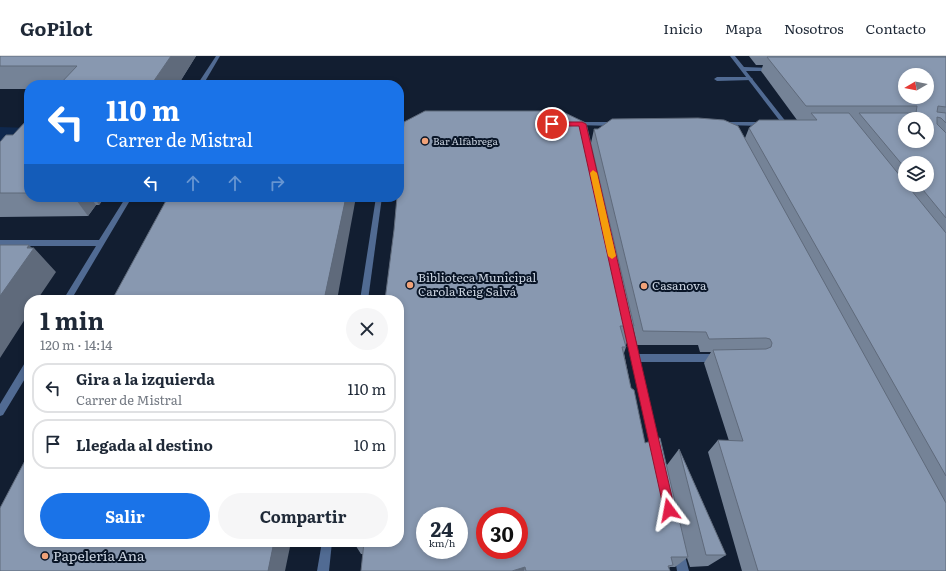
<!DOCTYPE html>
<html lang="es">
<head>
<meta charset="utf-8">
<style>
	:root { --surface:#fff; --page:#f6f6f7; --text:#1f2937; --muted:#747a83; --line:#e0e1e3; --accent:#1a73e8 }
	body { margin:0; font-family:Literata,serif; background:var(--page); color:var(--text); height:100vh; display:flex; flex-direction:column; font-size:15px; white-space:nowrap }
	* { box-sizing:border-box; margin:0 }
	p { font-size:13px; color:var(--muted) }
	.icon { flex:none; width:22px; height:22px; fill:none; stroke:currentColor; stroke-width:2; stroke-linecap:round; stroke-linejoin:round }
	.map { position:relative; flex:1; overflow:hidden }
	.panel { position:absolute; left:24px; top:239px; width:380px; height:252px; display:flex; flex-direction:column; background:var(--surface); border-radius:16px; box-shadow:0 2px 6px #0003 }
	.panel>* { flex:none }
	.guide { position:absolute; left:24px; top:24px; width:380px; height:122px; border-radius:16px; box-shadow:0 2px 6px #0003; background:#1a73e8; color:#fff; overflow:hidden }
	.needle { width:26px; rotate:260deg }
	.buttons { position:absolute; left:898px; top:12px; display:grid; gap:8px }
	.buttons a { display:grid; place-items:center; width:36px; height:36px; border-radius:50%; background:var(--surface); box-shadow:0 2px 6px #0003; font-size:20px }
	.speed { position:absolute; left:416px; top:451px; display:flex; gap:8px; font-size:20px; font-weight:700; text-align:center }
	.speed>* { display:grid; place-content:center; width:52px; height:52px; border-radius:50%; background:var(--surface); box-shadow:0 2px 6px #0003; line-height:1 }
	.speed small { font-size:10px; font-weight:400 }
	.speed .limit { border:6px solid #d22; background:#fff; color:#111 }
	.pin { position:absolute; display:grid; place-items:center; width:34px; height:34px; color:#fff; margin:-17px; border:2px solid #fff; border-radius:50%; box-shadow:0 1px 4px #0007 }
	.me { position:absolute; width:44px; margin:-22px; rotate:347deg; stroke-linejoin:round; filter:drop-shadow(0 0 3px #0008) }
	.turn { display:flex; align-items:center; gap:14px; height:84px; padding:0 16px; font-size:18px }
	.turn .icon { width:52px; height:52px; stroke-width:2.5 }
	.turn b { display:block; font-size:28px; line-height:34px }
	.lanes { display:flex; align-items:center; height:38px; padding:0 16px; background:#0003; justify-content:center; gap:20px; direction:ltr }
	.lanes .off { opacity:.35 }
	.round { display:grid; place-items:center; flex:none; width:42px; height:42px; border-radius:21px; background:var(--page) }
	.summary { display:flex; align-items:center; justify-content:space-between; height:68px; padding:0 16px }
	h1 { font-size:24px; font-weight:700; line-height:30px }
	.action { display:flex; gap:8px; margin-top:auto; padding:8px 16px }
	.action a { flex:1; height:46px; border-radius:24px; background:var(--accent); color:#fff; font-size:16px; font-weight:700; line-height:46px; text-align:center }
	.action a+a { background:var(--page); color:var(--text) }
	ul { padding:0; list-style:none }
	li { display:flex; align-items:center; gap:12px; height:50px; margin:0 8px 6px; padding:0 8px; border:2px solid var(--line); border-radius:16px }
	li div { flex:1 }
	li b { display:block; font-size:15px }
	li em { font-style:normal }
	header { display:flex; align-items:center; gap:24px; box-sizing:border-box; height:56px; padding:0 20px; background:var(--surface); border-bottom:1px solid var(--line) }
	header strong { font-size:19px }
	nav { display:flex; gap:22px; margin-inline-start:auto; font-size:14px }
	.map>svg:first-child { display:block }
	.green { fill:#0f284d }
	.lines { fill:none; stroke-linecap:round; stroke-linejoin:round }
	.lane { fill:#516b93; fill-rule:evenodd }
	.street { fill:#516b93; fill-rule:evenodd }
	.wall { fill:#758397; fill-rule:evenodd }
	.shaded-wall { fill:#5f6a7b }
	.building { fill:#8898b0; stroke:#5f6a7b; fill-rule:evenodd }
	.route { fill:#e11d48; stroke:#92132f }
	.slow { fill:#f59e0b }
	.poi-dot { fill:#f0a279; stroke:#091527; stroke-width:1.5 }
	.labels { text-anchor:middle; stroke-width:4; stroke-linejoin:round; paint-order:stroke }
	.far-poi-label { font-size:10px; fill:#c9d2df; stroke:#091527; text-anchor:start }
	.poi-label { font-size:12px; fill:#c9d2df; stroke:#091527; text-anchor:start }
	.near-poi-label { font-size:14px; fill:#c9d2df; stroke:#091527; text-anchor:start }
</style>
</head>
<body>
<header>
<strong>GoPilot</strong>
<nav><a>Inicio</a><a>Mapa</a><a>Nosotros</a><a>Contacto</a></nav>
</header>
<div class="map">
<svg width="946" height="515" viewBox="0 0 946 515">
	<rect width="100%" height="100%" fill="#121e31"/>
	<path class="green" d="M0 71 29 72 0 87Z"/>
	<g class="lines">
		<path class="lane" d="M750 21 753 23 752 24 717 25 714 23 717 21Z"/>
		<g class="street">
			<path d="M216 0H220L203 29H197Z"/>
			<path d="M730 0H735L744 11 774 12 775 13 772 15H746L787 67V69H783Z"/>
			<path d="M399 66H414L417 68 414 70H399Z"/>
			<path d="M576 66H616L619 68 616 70 574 69 573 68Z"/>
			<path d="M724 66H764L767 68 764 70 722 69 721 68Z"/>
			<path d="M126 141H132L71 244H63L96 190H0V184H99Z"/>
			<path d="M376 141H382L368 244H360Z"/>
			<path d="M628 267 631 268 632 270 639 298H718L721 299 722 302 721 305 718 306H640L661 393 659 396 656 398 653 396 651 393 624 270 625 268Z"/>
			<path d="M29 304V316L3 359 0 360V348L26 305Z"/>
			<path d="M322 486H332L329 515H317Z"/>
			<path d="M679 491 683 492 689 515H677L674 496 675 492Z"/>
		</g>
	</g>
	<g class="wall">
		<path d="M0 0H196L178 29H29V33H0Z"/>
		<path d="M749 0H946V515H742L708 396 718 384 729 385 704 307 711 296H700L698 289H637L633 271 626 289H625L626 291 624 297 631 332 645 387 667 409 679 393 726 499 708 510 690 511 687 502 675 511H670L669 512 670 515H361L363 498H361L354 487 591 87 594 73 745 82 749 72 797 64 761 15 763 9H756ZM905 107 927 129H905Z"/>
		<path d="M29 62V141H105L99 149H96L88 160 0 161V86L13 79Z"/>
	</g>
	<g class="shaded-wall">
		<path d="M171 0H196L178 29H151Z"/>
		<path d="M74 141H90L96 149 88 160Z"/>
		<path d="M94 141H105L99 149Z"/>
		<path d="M346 141H356L337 244H324Z"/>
		<path d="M29 189 33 193 34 192 56 216 37 244H29V257L0 302V240Z"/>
		<path d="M274 486H291L285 515H268Z"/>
		<path d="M525 511 524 515H512Z"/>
	</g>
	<g class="building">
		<path d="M0 0H171L151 29H59L77 10H0Z"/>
		<path d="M767 1H946V51L938 50 937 56 946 57V67L941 62 937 61V68L946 77V162L919 129H927V107H905V112L859 57H916L917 50H806ZM905 19H927V41H905ZM905 63H927V85H905Z"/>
		<path d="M425 55H561L586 67 634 270H620L626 291H622L631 332 634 334 645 387 660 382 688 501H671L673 509 668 510 670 515H526L525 511 512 515H361L364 486 354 487V486H399V244H385L394 174 397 141H399V120L404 66ZM425 460H459V494H425ZM485 460H519V494H485Z"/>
		<path d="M811 57H849L905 126V129H907L946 177V420L749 72 759 64H817Z"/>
		<path d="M29 62V137H0V86L6 79H13Z"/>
		<path d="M698 62 724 64 738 70 946 447V515H758L718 384 743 385 713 294 766 293 771 291 772 287 770 283 766 282 709 283 706 276 643 275 594 73H598L612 63Z"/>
		<path d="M168 141H346L324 244H112Z"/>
		<path d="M0 189H29L27 192H34L0 240Z"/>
		<path d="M679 393 726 499H706Z"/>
		<path d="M29 397V486H274L268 515H0V452Z"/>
	</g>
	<path class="route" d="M549 66H582L586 68 675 454 674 458 669 460 665 458 664 454 579 70H552L548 68Z"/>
	<path class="slow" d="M593 114 597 117 616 200 612 203 608 200 590 117Z"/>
	<g class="poi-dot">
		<circle cx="425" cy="85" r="4"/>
		<circle cx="410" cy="229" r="4"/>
		<circle cx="644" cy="230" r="4"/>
		<circle cx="45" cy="500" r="4"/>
	</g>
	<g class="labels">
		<g class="far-poi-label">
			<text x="433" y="89">Bar Alfàbrega</text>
		</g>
		<g class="poi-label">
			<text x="418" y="226">Biblioteca Municipal<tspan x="418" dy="14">Carola Reig Salvá</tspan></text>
			<text x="652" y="234">Casanova</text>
		</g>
		<g class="near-poi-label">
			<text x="53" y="505">Papelería Ana</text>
		</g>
	</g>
</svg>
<div class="buttons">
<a><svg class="needle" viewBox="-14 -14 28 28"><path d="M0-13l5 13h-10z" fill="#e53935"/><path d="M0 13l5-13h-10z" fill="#747a83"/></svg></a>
<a><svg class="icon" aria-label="search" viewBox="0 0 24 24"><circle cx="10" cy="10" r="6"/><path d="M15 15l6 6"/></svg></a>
<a><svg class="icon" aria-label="layers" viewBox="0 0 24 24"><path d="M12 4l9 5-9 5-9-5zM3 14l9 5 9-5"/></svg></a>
</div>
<div class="speed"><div>24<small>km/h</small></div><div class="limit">30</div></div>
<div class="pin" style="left:552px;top:68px;background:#d93025"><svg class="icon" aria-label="arrive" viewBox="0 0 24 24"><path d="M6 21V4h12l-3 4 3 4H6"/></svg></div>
<svg class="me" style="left:669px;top:454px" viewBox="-20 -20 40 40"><path d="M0-17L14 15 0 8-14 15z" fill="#e11d48" stroke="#fff" stroke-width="4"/></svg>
<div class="guide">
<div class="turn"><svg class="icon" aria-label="left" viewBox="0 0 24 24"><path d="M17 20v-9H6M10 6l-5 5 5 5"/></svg><div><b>110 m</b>Carrer de Mistral</div></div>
<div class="lanes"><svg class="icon" aria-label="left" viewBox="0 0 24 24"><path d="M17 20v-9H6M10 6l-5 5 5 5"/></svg><svg class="icon off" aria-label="ahead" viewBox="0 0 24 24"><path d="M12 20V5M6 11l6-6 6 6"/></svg><svg class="icon off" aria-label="ahead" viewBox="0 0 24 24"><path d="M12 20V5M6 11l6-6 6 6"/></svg><svg class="icon off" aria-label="right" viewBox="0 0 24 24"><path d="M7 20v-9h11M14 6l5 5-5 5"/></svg></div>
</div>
<section class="panel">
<div class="summary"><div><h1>1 min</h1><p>120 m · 14:14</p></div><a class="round"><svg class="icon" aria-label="close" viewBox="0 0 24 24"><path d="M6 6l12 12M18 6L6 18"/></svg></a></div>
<ul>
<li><svg class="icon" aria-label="left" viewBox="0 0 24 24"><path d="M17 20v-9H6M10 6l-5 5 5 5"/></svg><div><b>Gira a la izquierda</b><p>Carrer de Mistral</p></div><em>110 m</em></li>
<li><svg class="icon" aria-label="arrive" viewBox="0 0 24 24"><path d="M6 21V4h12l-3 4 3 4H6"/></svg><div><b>Llegada al destino</b></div><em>10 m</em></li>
</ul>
<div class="action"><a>Salir</a><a>Compartir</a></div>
</section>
</div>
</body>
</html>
